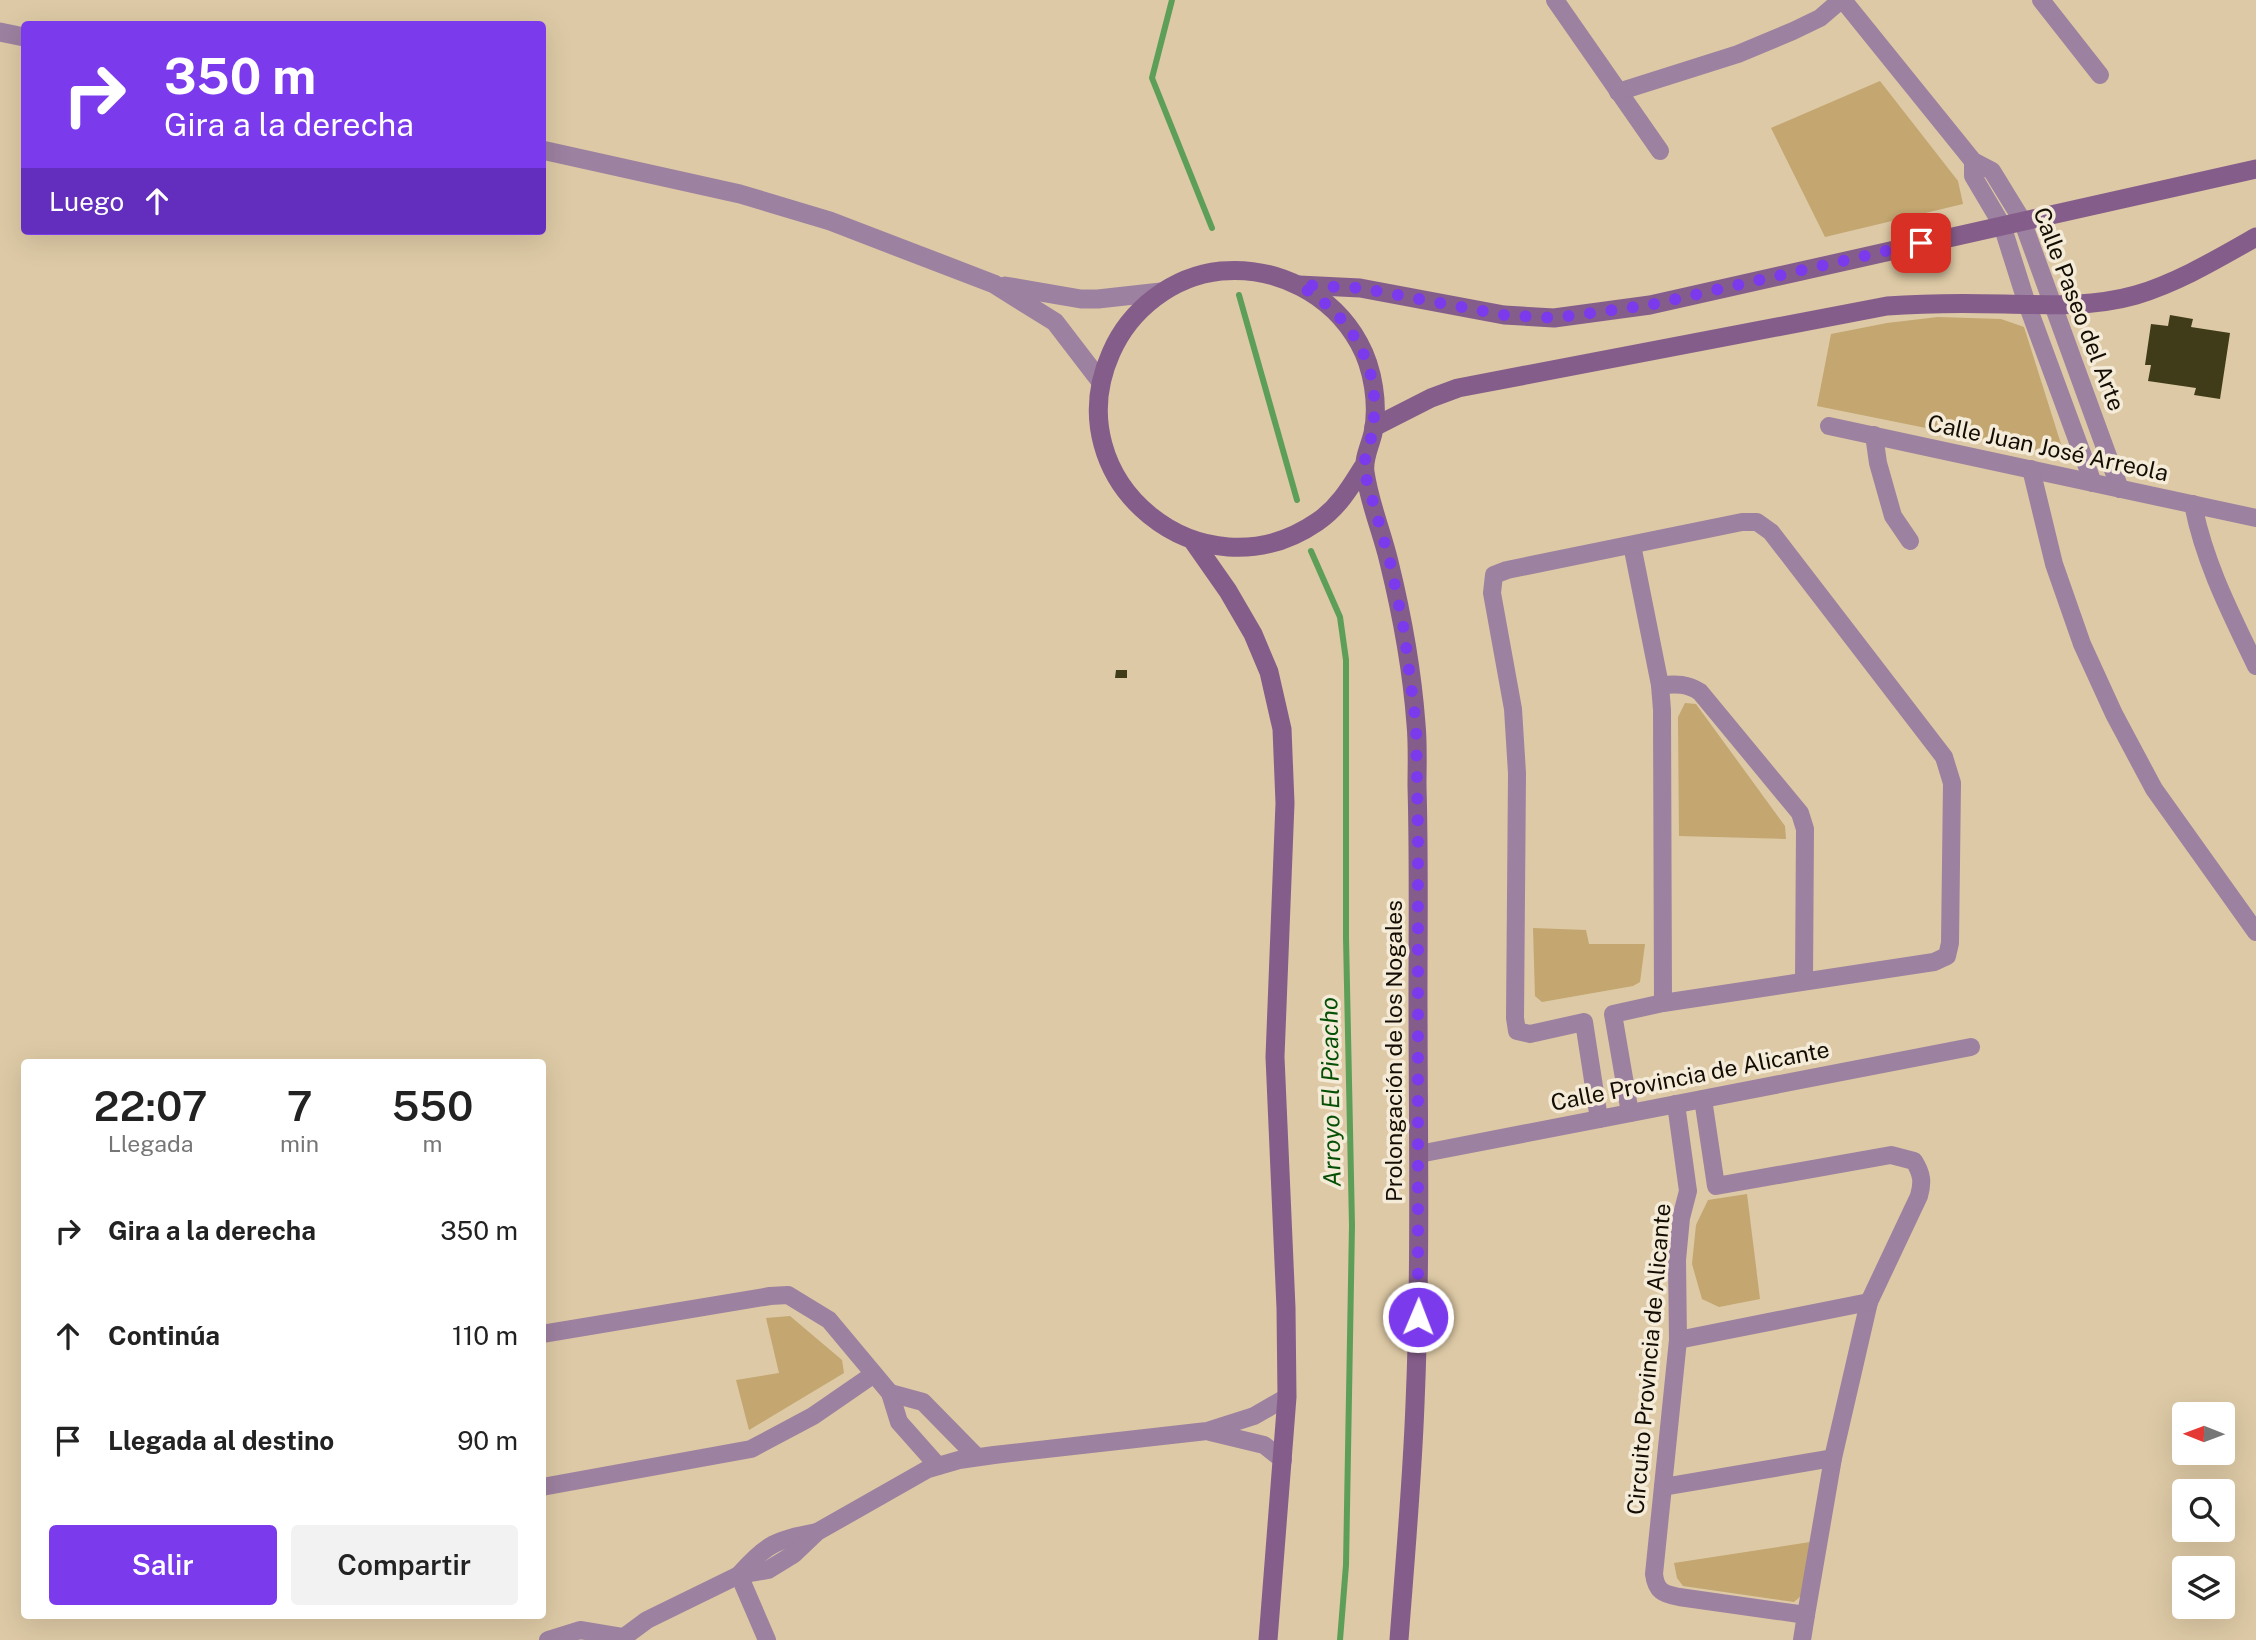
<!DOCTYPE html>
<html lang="es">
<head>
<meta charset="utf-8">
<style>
	:root { --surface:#fff; --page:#f2f2f2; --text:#222; --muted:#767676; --accent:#7c3aed }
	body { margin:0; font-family:"Public Sans",sans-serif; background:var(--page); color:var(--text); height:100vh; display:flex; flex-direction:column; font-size:26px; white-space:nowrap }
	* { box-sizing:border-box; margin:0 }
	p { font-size:23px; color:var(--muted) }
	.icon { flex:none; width:38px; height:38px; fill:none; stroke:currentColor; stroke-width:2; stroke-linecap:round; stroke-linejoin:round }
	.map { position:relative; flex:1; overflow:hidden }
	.sheet { position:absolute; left:21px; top:1059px; width:525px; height:560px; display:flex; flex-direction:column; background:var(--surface); border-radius:7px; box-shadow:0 7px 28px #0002 }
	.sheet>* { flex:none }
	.hud { position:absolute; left:21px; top:21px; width:525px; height:214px; border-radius:7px; box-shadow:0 7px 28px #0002; background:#7c3aed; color:#fff; overflow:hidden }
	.needle { width:46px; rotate:271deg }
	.tools { position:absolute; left:2172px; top:1402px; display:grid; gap:14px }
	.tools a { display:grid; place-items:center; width:63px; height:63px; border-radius:7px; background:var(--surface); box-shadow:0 7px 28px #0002; font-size:35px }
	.pin { position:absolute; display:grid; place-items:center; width:60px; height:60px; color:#fff; margin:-30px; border-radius:14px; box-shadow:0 4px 10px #0006 }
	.me { position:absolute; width:77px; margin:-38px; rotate:1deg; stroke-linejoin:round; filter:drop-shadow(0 0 5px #0008) }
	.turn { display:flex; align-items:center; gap:24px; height:147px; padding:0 28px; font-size:32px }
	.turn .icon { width:91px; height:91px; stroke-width:2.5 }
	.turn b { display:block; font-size:49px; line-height:60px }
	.then { display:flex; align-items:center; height:66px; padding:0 28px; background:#0003; gap:14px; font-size:26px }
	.eta { display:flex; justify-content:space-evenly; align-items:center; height:119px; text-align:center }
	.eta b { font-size:42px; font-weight:600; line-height:49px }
	.button { display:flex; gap:14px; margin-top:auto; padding:14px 28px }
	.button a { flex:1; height:80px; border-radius:7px; background:var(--accent); color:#fff; font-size:28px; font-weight:600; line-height:80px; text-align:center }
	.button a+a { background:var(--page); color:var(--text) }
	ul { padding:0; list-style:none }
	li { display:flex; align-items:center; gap:21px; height:105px; padding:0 28px }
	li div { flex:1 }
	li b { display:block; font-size:26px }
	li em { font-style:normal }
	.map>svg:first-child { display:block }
	.green { fill:#c3a670 }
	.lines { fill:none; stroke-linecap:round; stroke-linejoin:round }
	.stream { stroke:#5d9f58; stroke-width:6 }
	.building { fill:#403c19 }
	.minor { stroke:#9d81a0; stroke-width:18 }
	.tertiary { stroke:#9d81a0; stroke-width:19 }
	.secondary { stroke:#855d8a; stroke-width:19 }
	.route { stroke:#7c3aed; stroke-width:12; stroke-dasharray:0 21.6 }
	.labels { text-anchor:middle; stroke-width:7; stroke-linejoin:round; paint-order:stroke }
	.street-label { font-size:23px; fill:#140d03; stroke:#f5ebd9 }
	.water-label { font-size:24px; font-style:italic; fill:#065006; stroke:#f5ebd9 }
</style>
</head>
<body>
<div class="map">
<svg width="2256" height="1640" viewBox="0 0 2256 1640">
	<rect width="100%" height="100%" fill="#ddc9a5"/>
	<g class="green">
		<path d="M1880 81 1958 181 1963 204 1825 237 1771 128Z"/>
		<path d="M1938 317 2001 319 2024 327 2061 444 2035 450 1817 406 1831 334 1887 323Z"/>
		<path d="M1685 703 1696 704 1785 826 1786 839 1679 836 1678 717Z"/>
		<path d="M1533 928 1586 930 1589 944H1645L1640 982 1633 986 1542 1002 1535 996Z"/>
		<path d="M1747 1194 1760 1299 1719 1307 1702 1299 1692 1264 1696 1225 1708 1200Z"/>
		<path d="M790 1316 842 1360 844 1373 749 1430 736 1380 779 1373 766 1318Z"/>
		<path d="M1810 1542 1802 1595 1794 1602 1683 1586 1677 1578 1674 1563Z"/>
	</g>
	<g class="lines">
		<g class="stream">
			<path d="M1172 0 1152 78 1212 228"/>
			<path d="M1239 295 1297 500"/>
			<path d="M1311 551 1340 617 1346 660V938L1352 1225 1346 1565 1340 1640"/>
		</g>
	</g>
	<g class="building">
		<path d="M2170 315 2193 319 2191 327 2230 333 2220 399 2194 395 2196 388 2148 381 2151 365H2145L2151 324 2168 326Z"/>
		<path d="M1116 670H1127V678H1115Z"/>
	</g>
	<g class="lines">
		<g class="minor">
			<path d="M1555 0 1660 151"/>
			<path d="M1843 0 1973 161 1992 171 2022 220 2120 489"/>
			<path d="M2041 0 2100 75"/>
			<path d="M1618 92 1738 54 1793 31 1820 18 1841 0"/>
			<path d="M1973 161V176L2002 225 2027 304 2093 483"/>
			<path d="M1829 426 2256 518"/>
			<path d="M1874 435 1878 463 1893 516 1910 541"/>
			<path d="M2031 469 2054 564 2082 644 2114 714 2154 789 2256 932"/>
			<path d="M2193 504C2204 562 2231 614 2256 666"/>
			<path d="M1632 545 1660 685 1662 710 1663 1003"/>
			<path d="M1660 685C1676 684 1687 683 1700 692L1800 813 1805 829 1804 981"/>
			<path d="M1676 1104 1688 1191 1681 1218 1677 1260 1678 1340 1654 1574C1656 1591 1663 1594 1679 1597L1806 1615 1833 1458 1869 1302 1919 1196C1923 1182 1922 1174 1914 1161L1891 1155 1716 1186 1703 1099"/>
			<path d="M1599 1119 1584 1022 1530 1034 1517 1031 1515 1018 1517 773 1513 709 1492 593 1494 575 1507 570 1742 522H1757L1771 532 1944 757 1952 783 1950 943 1947 956 1934 962 1663 1003 1613 1014 1630 1113"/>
			<path d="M1419 1154 1971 1047"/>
			<path d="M542 1334 770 1296 788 1295 829 1320 890 1393 899 1422 938 1466"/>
			<path d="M1678 1340 1869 1302"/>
			<path d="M890 1393 923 1402 977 1457"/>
			<path d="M1210 1432 1264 1445 1283 1460"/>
			<path d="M542 1487 751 1449 813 1416 874 1374"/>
			<path d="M1663 1487 1833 1458"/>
			<path d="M739 1575C767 1543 776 1540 817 1532"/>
			<path d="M739 1575 767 1640"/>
			<path d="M548 1640 580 1630 622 1637"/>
			<path d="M620 1640 647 1620 739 1575 768 1570 794 1554 817 1532 928 1469 959 1460 994 1455 1207 1431 1254 1416 1287 1397"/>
			<path d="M1802 1640 1806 1615"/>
		</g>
		<g class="tertiary">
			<path d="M0 32 24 37"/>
			<path d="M542 150 740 194 830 221 994 284 1055 322 1101 382"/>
			<path d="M1005 286 1081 299H1098L1161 292"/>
		</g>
		<g class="secondary">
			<path d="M1299 285 1360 288 1504 315 1554 318 1650 305 2256 169"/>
			<path d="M1374 427 1431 398 1458 388 1887 306C1926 303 1965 303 2004 304 2048 305 2094 307 2136 295 2179 282 2217 259 2256 237"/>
			<path d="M1363 467C1350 488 1338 508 1317 522 1202 601 1054 481 1111 353 1130 309 1173 276 1221 271 1277 266 1332 294 1359 343 1373 368 1379 405 1373 433 1370 446 1363 459 1365 472 1369 502 1382 532 1389 562 1402 615 1412 670 1416 724 1418 745 1417 765 1417 786 1419 855 1418 923 1418 992 1418 1129 1421 1266 1415 1404 1412 1483 1405 1561 1399 1640"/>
			<path d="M1193 541 1228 591 1253 634 1269 672 1282 729 1285 803 1275 1057 1286 1308 1287 1397 1268 1640"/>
		</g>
	</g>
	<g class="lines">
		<path class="route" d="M1418 1317V831L1416 724 1404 630 1390 562 1363 467 1374 427V384L1360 344 1334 310 1300 285 1360 288 1504 315 1554 318 1650 305 1921 243"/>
	</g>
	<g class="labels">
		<g class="street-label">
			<text transform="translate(2079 309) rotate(69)" y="8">Calle Paseo del Arte</text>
			<text transform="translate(2048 448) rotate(12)" y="8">Calle Juan José Arreola</text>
			<text transform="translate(1394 1051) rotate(-90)" y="8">Prolongación de los Nogales</text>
			<text transform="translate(1690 1076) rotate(-11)" y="8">Calle Provincia de Alicante</text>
			<text transform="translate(1649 1359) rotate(-85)" y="8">Circuito Provincia de Alicante</text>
		</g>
		<g class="water-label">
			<text transform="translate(1331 1092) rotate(-91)" y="8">Arroyo El Picacho</text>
		</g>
	</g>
</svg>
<div class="tools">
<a><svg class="needle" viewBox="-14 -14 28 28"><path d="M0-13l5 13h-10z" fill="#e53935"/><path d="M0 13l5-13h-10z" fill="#767676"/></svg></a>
<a><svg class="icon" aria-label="search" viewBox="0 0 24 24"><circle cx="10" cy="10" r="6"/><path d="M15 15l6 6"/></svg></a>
<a><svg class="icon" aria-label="layers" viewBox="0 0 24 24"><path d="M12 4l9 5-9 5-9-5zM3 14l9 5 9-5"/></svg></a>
</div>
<div class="pin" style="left:1921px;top:243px;background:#d93025"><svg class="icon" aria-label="arrive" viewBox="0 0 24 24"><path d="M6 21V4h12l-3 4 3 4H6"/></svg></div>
<svg class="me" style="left:1418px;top:1317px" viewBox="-20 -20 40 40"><circle r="17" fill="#7c3aed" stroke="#fff" stroke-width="3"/><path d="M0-11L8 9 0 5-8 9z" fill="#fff"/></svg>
<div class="hud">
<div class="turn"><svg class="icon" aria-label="right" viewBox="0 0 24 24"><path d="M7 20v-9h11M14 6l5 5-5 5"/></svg><div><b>350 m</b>Gira a la derecha</div></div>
<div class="then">Luego<svg class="icon" aria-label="ahead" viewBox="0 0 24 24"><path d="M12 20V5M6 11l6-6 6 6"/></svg></div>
</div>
<section class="sheet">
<div class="eta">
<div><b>22:07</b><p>Llegada</p></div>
<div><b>7</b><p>min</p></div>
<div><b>550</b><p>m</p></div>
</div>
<ul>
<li><svg class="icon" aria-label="right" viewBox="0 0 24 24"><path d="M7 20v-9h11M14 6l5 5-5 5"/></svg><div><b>Gira a la derecha</b></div><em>350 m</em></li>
<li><svg class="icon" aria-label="ahead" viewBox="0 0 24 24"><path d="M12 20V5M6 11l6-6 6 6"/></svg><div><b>Continúa</b></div><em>110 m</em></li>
<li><svg class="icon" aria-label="arrive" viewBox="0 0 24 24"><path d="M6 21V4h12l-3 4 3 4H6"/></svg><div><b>Llegada al destino</b></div><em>90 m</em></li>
</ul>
<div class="button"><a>Salir</a><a>Compartir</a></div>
</section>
</div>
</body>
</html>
